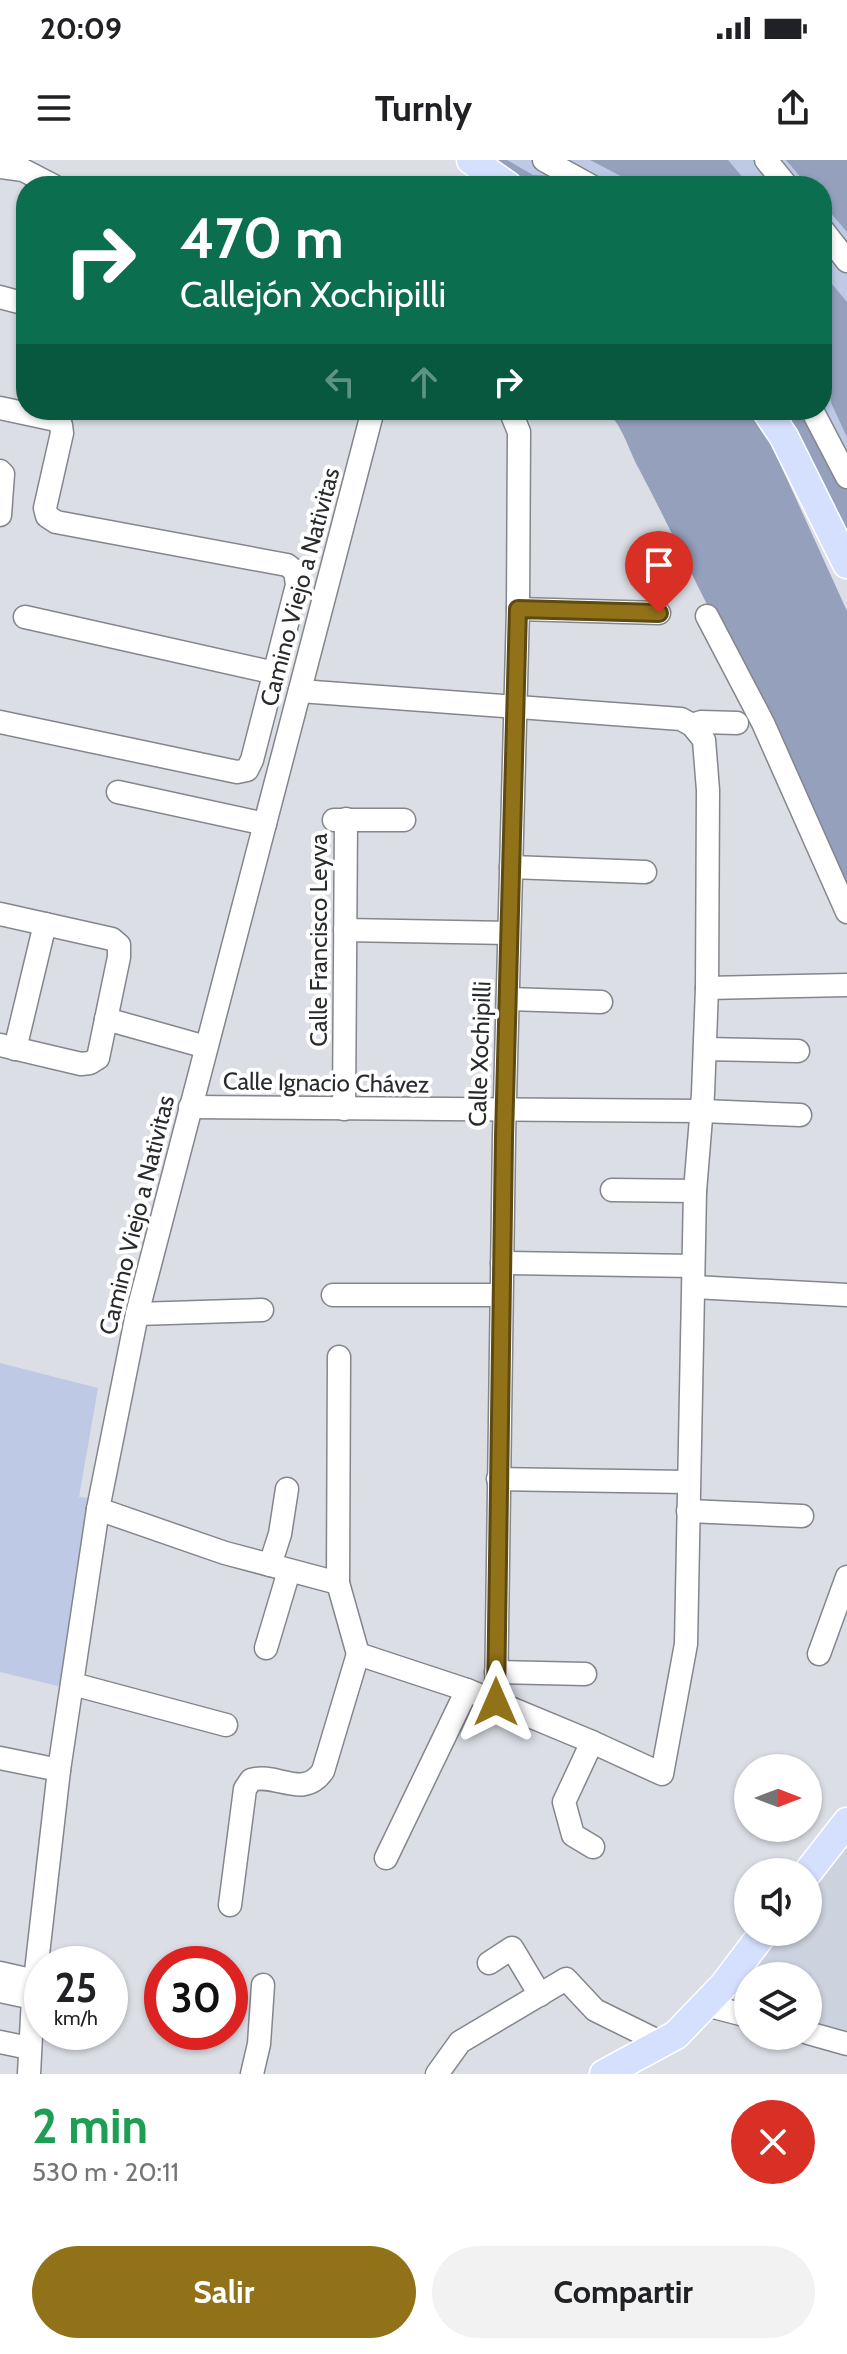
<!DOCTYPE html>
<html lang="es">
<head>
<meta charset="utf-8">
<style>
	:root { --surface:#fff; --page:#f2f2f2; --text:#202124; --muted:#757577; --accent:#917218 }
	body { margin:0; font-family:Cabin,sans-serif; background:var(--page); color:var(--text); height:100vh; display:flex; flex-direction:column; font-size:30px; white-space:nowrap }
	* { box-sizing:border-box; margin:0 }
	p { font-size:26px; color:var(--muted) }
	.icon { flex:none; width:44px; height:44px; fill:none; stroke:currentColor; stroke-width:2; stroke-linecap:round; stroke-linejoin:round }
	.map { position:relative; height:1914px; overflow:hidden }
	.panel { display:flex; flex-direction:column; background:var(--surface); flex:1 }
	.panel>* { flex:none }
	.top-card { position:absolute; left:16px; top:16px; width:816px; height:244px; border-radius:32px; box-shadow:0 2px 6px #0004; background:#0b6e4f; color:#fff; overflow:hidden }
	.needle { width:52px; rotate:90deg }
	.tools { position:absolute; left:734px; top:1594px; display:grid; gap:16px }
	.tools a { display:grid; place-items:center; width:88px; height:88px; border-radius:50%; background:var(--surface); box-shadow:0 2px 6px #0004; font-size:40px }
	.speed { position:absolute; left:24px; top:1786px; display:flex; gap:16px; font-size:40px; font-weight:700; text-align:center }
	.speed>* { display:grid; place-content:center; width:104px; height:104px; border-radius:50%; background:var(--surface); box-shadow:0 2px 6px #0004; line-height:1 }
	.speed small { font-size:20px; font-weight:400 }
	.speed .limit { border:12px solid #d22; background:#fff; color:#111 }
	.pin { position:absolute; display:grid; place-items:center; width:68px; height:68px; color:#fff; margin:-82px -34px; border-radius:50% 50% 50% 0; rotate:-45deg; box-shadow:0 0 8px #0007 }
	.pin .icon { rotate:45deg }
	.me { position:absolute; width:88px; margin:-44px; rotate:0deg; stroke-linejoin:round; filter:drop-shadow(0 0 6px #0008) }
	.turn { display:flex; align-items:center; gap:28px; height:168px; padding:0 32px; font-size:36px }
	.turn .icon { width:104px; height:104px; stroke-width:2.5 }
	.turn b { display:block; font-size:56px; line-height:68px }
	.lanes { display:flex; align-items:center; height:76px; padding:0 32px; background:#0003; justify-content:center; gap:40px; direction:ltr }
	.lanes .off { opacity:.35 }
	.round { display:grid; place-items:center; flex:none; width:84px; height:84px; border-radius:42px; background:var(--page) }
	.overview { display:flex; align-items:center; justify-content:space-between; height:136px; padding:0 32px }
	h1 { font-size:48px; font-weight:700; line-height:60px; color:#1e9e55 }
	.cta { display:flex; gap:16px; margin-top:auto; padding:16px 32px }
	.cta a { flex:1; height:92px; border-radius:48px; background:var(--accent); color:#fff; font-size:32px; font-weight:700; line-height:92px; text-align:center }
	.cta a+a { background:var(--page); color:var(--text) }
	.status { display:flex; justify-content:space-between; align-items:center; height:56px; padding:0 40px; background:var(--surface); direction:ltr }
	.status svg { height:22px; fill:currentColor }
	header { display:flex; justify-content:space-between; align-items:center; height:104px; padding:0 32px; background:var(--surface); font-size:36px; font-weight:700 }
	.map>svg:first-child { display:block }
	.built { fill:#ccd2de }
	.green { fill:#bec9e5 }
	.forest { fill:#95a0bd }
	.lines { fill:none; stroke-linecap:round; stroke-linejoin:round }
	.minor-casing { stroke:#83868c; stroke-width:25 }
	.major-casing { stroke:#fff; stroke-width:31 }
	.minor { stroke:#fff; stroke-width:22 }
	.major { stroke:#d5e0fe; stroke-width:28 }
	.route-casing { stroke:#5e4a10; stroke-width:20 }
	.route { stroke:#917218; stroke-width:14 }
	.labels { text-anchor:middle; stroke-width:8; stroke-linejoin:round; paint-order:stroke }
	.street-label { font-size:24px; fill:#282a2c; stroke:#fff }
</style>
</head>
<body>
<div class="status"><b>20:09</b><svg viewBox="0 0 49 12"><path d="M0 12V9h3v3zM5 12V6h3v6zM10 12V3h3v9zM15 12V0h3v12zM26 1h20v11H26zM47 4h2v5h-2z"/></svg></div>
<header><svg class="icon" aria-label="menu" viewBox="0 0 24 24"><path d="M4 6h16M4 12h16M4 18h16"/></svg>Turnly<svg class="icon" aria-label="share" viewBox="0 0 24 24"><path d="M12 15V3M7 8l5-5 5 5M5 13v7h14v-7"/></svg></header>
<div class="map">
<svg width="847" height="1914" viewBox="0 0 847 1914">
	<rect width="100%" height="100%" fill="#dbdee5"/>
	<path class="built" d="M847 1672V1876L808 1864V1816H748V1847L731 1835 776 1772H808V1726Z"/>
	<g class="green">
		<path d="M492 0H847V384L822 250V26H531Z"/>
		<path d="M0 1203 98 1228 79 1337 89 1338 62 1527 0 1512Z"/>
	</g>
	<g class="forest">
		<path d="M483 0H507L533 15 557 16 576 26H525Z"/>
		<path d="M590 0H728L750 26H640Z"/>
		<path d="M786 0H847V72L822 43V26H808Z"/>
		<path d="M822 112 847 142V277L832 245 822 210Z"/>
		<path d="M606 250H755L758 255 847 451V733L745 505 738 502C702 439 673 373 639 309 628 289 623 266 606 250Z"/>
		<path d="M778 250H807L847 330V400Z"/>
	</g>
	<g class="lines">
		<g class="minor-casing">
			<g id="minor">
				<path d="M544 0 591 26"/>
				<path d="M766 0 787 26"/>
				<path d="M0 7 23 10 54 26"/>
				<path d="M822 69 847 101"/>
				<path d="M0 137 26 144"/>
				<path d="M0 248 56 260 61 265 62 273 45 348 47 356 56 362 287 405 295 411 297 425 252 600 247 610 237 612 0 562"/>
				<path d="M812 250 847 317"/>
				<path d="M0 311 3 314 0 355"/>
				<path d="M518 449 659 453"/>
				<path d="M707 456 763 563 847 752"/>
				<path d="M25 457 275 513"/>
				<path d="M300 531 681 559 692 565 704 580 708 630 707 828 703 934 695 1031 686 1484 662 1614 592 1582 467 1530 358 1494"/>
				<path d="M692 565 701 562 737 563"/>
				<path d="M118 632 265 664"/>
				<path d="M334 660H404"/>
				<path d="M511 707 645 712"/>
				<path d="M0 754 112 779 119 785V797L98 898 90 903 81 904 0 885"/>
				<path d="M345 770 509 773"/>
				<path d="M707 828 847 825"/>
				<path d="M508 839 601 842"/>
				<path d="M106 859 206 887"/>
				<path d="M15 889 45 764"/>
				<path d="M705 889 798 891"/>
				<path d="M190 947 702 951 800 955"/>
				<path d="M344 949 346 659"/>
				<path d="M612 1030 695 1031"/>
				<path d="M502 1103 693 1106"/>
				<path d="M694 1127 847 1135"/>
				<path d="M333 1135H501"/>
				<path d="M137 1154 262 1150"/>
				<path d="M498 1319 688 1322"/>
				<path d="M98 1349 225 1393 338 1423 358 1494"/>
				<path d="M688 1351 802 1356"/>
				<path d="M270 1405 280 1374 287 1329"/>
				<path d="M338 1423 339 1197"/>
				<path d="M266 1488 289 1411"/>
				<path d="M819 1494 847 1417"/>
				<path d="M496 1512 585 1514"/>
				<path d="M73 1524 226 1565"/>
				<path d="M496 1542 504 977 518 449 519 272 510 250"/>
				<path d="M592 1582 564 1642 573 1675 593 1687"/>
				<path d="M0 1598 59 1610"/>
				<path d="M386 1698 467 1530"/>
				<path d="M230 1745 245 1629 251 1620C277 1612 303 1640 323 1611L358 1494"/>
				<path d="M489 1803 512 1788 540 1835"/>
				<path d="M0 1813 35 1821"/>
				<path d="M0 1831 33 1838"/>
				<path d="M706 1845 748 1856"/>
				<path d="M808 1873 847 1884"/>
				<path d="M0 1882 29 1888"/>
				<path d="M29 1914 33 1838 59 1610 98 1349 137 1154 373 250"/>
				<path d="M252 1914 259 1884 263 1825"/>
				<path d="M437 1914 460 1882 566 1819 595 1850 662 1883"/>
			</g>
		</g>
		<g class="major-casing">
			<g id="major">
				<path d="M471 0 508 26"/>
				<path d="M766 250 784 277 847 404"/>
				<path d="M808 1712 847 1662"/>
				<path d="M604 1914 676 1875 724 1825 764 1772"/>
			</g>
		</g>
		<use href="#minor" class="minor"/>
		<use href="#major" class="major"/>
	</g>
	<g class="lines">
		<g class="route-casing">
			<path id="route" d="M496 1542 504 977 518 449 659 453"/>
		</g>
		<use href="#route" class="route"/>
	</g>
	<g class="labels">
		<g class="street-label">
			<text transform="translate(300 427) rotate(-75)" y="8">Camino Viejo a Nativitas</text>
			<text transform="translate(319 780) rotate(-90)" y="8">Calle Francisco Leyva</text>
			<text transform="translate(480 894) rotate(-88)" y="8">Calle Xochipilli</text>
			<text transform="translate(326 923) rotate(1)" y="8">Calle Ignacio Chávez</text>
			<text transform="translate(137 1055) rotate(-76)" y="8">Camino Viejo a Nativitas</text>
		</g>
	</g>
</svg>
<div class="tools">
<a><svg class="needle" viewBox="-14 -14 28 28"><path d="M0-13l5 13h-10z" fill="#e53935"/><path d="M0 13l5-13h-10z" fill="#757577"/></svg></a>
<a><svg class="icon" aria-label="sound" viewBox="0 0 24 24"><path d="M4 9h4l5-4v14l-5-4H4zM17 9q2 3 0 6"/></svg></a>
<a><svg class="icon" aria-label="layers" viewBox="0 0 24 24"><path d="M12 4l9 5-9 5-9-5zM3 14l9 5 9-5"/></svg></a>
</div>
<div class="speed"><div>25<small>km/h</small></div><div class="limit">30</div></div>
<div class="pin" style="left:659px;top:453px;background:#d93025"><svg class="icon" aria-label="arrive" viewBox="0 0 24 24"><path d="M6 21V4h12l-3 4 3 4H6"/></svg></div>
<svg class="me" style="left:496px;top:1542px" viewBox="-20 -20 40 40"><path d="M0-17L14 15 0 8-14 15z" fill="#917218" stroke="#fff" stroke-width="4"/></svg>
<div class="top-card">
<div class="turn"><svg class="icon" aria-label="right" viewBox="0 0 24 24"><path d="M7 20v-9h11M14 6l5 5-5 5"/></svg><div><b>470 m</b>Callejón Xochipilli</div></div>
<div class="lanes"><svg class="icon off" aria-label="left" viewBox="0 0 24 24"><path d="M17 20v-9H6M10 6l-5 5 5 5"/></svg><svg class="icon off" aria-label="ahead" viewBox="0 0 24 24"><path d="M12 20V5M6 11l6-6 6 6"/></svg><svg class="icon" aria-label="right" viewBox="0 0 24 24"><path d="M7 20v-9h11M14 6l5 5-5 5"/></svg></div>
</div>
</div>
<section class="panel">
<div class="overview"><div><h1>2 min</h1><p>530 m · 20:11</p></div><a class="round" style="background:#d93025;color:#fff"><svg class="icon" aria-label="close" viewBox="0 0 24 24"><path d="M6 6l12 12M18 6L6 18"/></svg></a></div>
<div class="cta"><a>Salir</a><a>Compartir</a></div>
</section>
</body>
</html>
